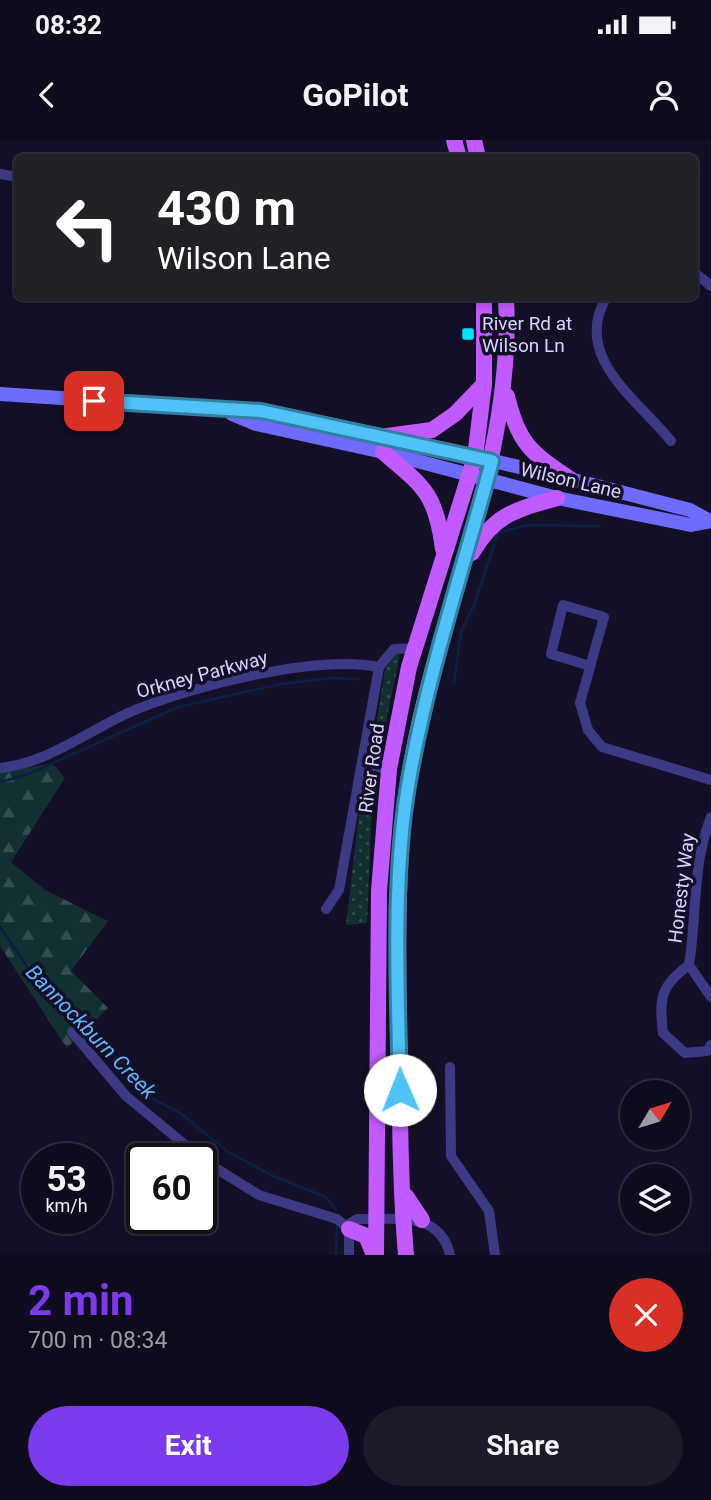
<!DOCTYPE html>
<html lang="en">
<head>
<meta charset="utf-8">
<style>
	:root { --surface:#0e0b1c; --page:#1c1929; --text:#f1f3f6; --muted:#9b9ba3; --line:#2e2b3b; --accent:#7c3aed }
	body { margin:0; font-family:Roboto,sans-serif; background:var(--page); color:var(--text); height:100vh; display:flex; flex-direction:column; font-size:26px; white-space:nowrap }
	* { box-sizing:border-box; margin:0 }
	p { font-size:23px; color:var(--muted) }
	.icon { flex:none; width:38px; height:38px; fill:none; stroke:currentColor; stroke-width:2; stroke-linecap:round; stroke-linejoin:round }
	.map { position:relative; height:1115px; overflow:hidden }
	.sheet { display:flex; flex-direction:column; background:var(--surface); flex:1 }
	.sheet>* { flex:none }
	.guide { position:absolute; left:14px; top:14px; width:684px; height:147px; border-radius:10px; box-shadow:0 4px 10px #0003,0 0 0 2px var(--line); background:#202124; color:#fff; overflow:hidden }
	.needle { width:46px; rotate:52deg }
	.buttons { position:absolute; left:620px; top:940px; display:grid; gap:14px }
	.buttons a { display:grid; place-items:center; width:70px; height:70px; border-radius:50%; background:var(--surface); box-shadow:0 4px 10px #0003,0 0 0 2px var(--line); font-size:35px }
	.speed { position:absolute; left:21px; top:1003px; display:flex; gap:14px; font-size:35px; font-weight:700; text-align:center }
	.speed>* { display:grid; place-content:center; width:91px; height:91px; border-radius:50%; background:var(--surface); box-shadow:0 4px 10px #0003,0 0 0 2px var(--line); line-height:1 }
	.speed small { font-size:18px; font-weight:400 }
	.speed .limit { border:4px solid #111; border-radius:10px; background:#fff; color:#111 }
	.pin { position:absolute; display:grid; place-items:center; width:60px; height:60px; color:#fff; margin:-30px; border-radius:14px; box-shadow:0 4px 10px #0006 }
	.me { position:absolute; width:77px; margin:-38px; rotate:359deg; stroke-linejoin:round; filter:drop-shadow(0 0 5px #0008) }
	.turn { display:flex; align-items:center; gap:24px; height:147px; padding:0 28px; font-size:32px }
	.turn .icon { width:91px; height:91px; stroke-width:2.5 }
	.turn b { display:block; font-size:49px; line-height:60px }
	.round { display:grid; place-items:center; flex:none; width:74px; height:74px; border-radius:37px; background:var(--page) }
	.head { display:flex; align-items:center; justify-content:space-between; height:119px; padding:0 28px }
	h1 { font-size:42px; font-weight:700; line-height:52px; color:var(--accent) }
	.primary-button { display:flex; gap:14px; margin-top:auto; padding:14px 28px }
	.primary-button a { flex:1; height:80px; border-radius:42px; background:var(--accent); color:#fff; font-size:28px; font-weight:700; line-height:80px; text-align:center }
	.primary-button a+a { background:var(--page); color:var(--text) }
	.status { display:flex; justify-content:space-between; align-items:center; height:49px; padding:0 35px; background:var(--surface); direction:ltr }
	.status svg { height:19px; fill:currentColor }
	header { display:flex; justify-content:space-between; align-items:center; height:91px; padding:0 28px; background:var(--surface); font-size:32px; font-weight:700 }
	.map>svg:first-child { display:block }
	.green { fill:url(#green-dots) }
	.forest { fill:url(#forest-firs) }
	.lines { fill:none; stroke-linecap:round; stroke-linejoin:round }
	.stream { stroke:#0a1f44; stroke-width:2.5 }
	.street { stroke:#3d3a85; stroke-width:10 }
	.secondary { stroke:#6f6bff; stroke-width:14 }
	.primary { stroke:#c25bff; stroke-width:16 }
	.route-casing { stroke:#337fa1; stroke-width:18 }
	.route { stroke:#4fc3f7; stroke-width:12 }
	.poi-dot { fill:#00e5ff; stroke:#130f26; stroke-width:2.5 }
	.labels { text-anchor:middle; stroke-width:7; stroke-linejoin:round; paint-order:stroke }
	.poi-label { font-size:19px; fill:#d9d4ff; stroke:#130f26; text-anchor:start }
	.street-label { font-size:19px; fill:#d9d4ff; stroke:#130f26 }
	.water-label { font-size:21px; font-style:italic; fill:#62b6ff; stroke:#130f26 }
</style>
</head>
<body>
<div class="status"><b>08:32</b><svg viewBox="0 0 49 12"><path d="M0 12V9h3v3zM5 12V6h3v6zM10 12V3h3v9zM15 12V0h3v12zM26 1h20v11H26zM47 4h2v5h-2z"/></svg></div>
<header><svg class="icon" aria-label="back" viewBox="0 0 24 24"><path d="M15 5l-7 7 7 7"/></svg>GoPilot<svg class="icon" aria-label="person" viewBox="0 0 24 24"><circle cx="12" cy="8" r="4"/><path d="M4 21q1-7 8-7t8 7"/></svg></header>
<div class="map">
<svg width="711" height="1115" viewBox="0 0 711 1115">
	<defs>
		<pattern id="green-dots" width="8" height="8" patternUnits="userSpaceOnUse" patternTransform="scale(1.75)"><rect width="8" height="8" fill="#12302f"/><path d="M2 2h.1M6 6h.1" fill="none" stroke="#344d4e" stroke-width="1.8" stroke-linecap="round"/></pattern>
		<pattern id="forest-firs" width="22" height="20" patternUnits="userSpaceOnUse" patternTransform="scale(1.75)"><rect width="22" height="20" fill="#12302f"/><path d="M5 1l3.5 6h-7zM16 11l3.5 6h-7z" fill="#344d4e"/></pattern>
	</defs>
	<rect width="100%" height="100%" fill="#130f26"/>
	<g class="green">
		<path d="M396 513 400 515 382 601H379L376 617H371L385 529Z"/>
		<path d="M368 634 373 647 367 783 346 785 363 638Z"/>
	</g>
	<path class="forest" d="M52 623 65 638 11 722 45 750 108 781 71 831 108 868 67 908 0 806V633Z"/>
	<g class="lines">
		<g class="stream">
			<path d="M454 544 461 492 474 465 498 393 526 385 600 386"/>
			<path d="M0 642 26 635 178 567 281 544 329 538 358 539"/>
			<path d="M0 787 37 841 79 876 100 906 151 958 180 973 228 1012 273 1036 326 1057 336 1070"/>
			<path d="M336 1115 337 1087"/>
		</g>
		<g class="street">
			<path d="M0 34 18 37"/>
			<path d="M695 133 711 146"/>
			<path d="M606 158C572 217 638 260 671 301"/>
			<path d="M590 526 551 514 563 465 604 477 580 563 588 590 602 607 711 640"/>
			<path d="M363 624 389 629"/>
			<path d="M0 628C45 624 87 592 128 573 187 547 316 514 379 527"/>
			<path d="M711 677C692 724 697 776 689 825L711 857"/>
			<path d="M326 769 339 750 379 527 394 509 415 508"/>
			<path d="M689 825C660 846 659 859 663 893L685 913 707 911 711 905"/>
			<path d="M72 892 126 956 201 1018"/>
			<path d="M450 927 451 1016 489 1071 495 1115"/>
			<path d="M201 1019 259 1055 337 1079 349 1089"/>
			<path d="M349 1115V1084L357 1079C393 1080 440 1070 450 1115"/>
		</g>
		<g class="secondary">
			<path d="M0 254 261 271 387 296 570 339 690 370 708 380"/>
			<path d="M232 274 256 284 383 312 557 358 691 385 711 381"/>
		</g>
		<g class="primary">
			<path d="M454 0 459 18"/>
			<path d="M474 0 478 18"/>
			<path d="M507 256C518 303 531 313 570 339"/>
			<path d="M387 296 432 290 455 274 484 244"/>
			<path d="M383 312C423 346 436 353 443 409"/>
			<path d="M472 413C495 374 515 370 557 358"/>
			<path d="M406 1056 422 1080"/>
			<path d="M349 1089 366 1096 374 1115"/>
			<path d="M376 1115 379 751 389 629 409 527 475 317 484 244V158"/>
			<path d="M406 1115C400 1045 400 974 399 903 398 819 396 732 407 649 431 482 515 328 506 158"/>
		</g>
	</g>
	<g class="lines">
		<g class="route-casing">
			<path id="route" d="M94 261 261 271 492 321C463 430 427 535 408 646 392 741 398 854 400 950"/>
		</g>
		<use href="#route" class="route"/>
	</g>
	<rect class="poi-dot" x="461" y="187" width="14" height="14" rx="3.5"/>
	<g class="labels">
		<g class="poi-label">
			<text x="482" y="190">River Rd at<tspan x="482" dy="22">Wilson Ln</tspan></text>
		</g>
		<g class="street-label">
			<text transform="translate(571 340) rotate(13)" y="7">Wilson Lane</text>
			<text transform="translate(202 534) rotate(-15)" y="7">Orkney Parkway</text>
			<text transform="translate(371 628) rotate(-82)" y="7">River Road</text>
			<text transform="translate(681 748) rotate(-83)" y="7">Honesty Way</text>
		</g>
		<g class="water-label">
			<text transform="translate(91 892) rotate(46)" y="7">Bannockburn Creek</text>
		</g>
	</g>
</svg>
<div class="buttons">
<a><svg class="needle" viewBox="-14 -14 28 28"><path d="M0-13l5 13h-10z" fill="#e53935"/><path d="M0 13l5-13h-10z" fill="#9b9ba3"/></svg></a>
<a><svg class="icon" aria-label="layers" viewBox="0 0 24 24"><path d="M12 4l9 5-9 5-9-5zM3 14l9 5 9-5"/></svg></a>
</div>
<div class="speed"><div>53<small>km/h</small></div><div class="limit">60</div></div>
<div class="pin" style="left:94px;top:261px;background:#d93025"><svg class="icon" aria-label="arrive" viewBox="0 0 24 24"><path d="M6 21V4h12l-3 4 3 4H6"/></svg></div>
<svg class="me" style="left:400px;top:950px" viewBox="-20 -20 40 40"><circle r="19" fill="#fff"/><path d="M0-13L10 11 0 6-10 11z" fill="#4fc3f7"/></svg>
<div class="guide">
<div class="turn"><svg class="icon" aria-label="left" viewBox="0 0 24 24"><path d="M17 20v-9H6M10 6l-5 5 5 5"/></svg><div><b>430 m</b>Wilson Lane</div></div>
</div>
</div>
<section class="sheet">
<div class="head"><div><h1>2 min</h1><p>700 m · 08:34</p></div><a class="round" style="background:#d93025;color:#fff"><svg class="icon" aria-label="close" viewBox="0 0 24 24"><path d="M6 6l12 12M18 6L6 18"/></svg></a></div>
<div class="primary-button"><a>Exit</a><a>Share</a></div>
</section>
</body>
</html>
